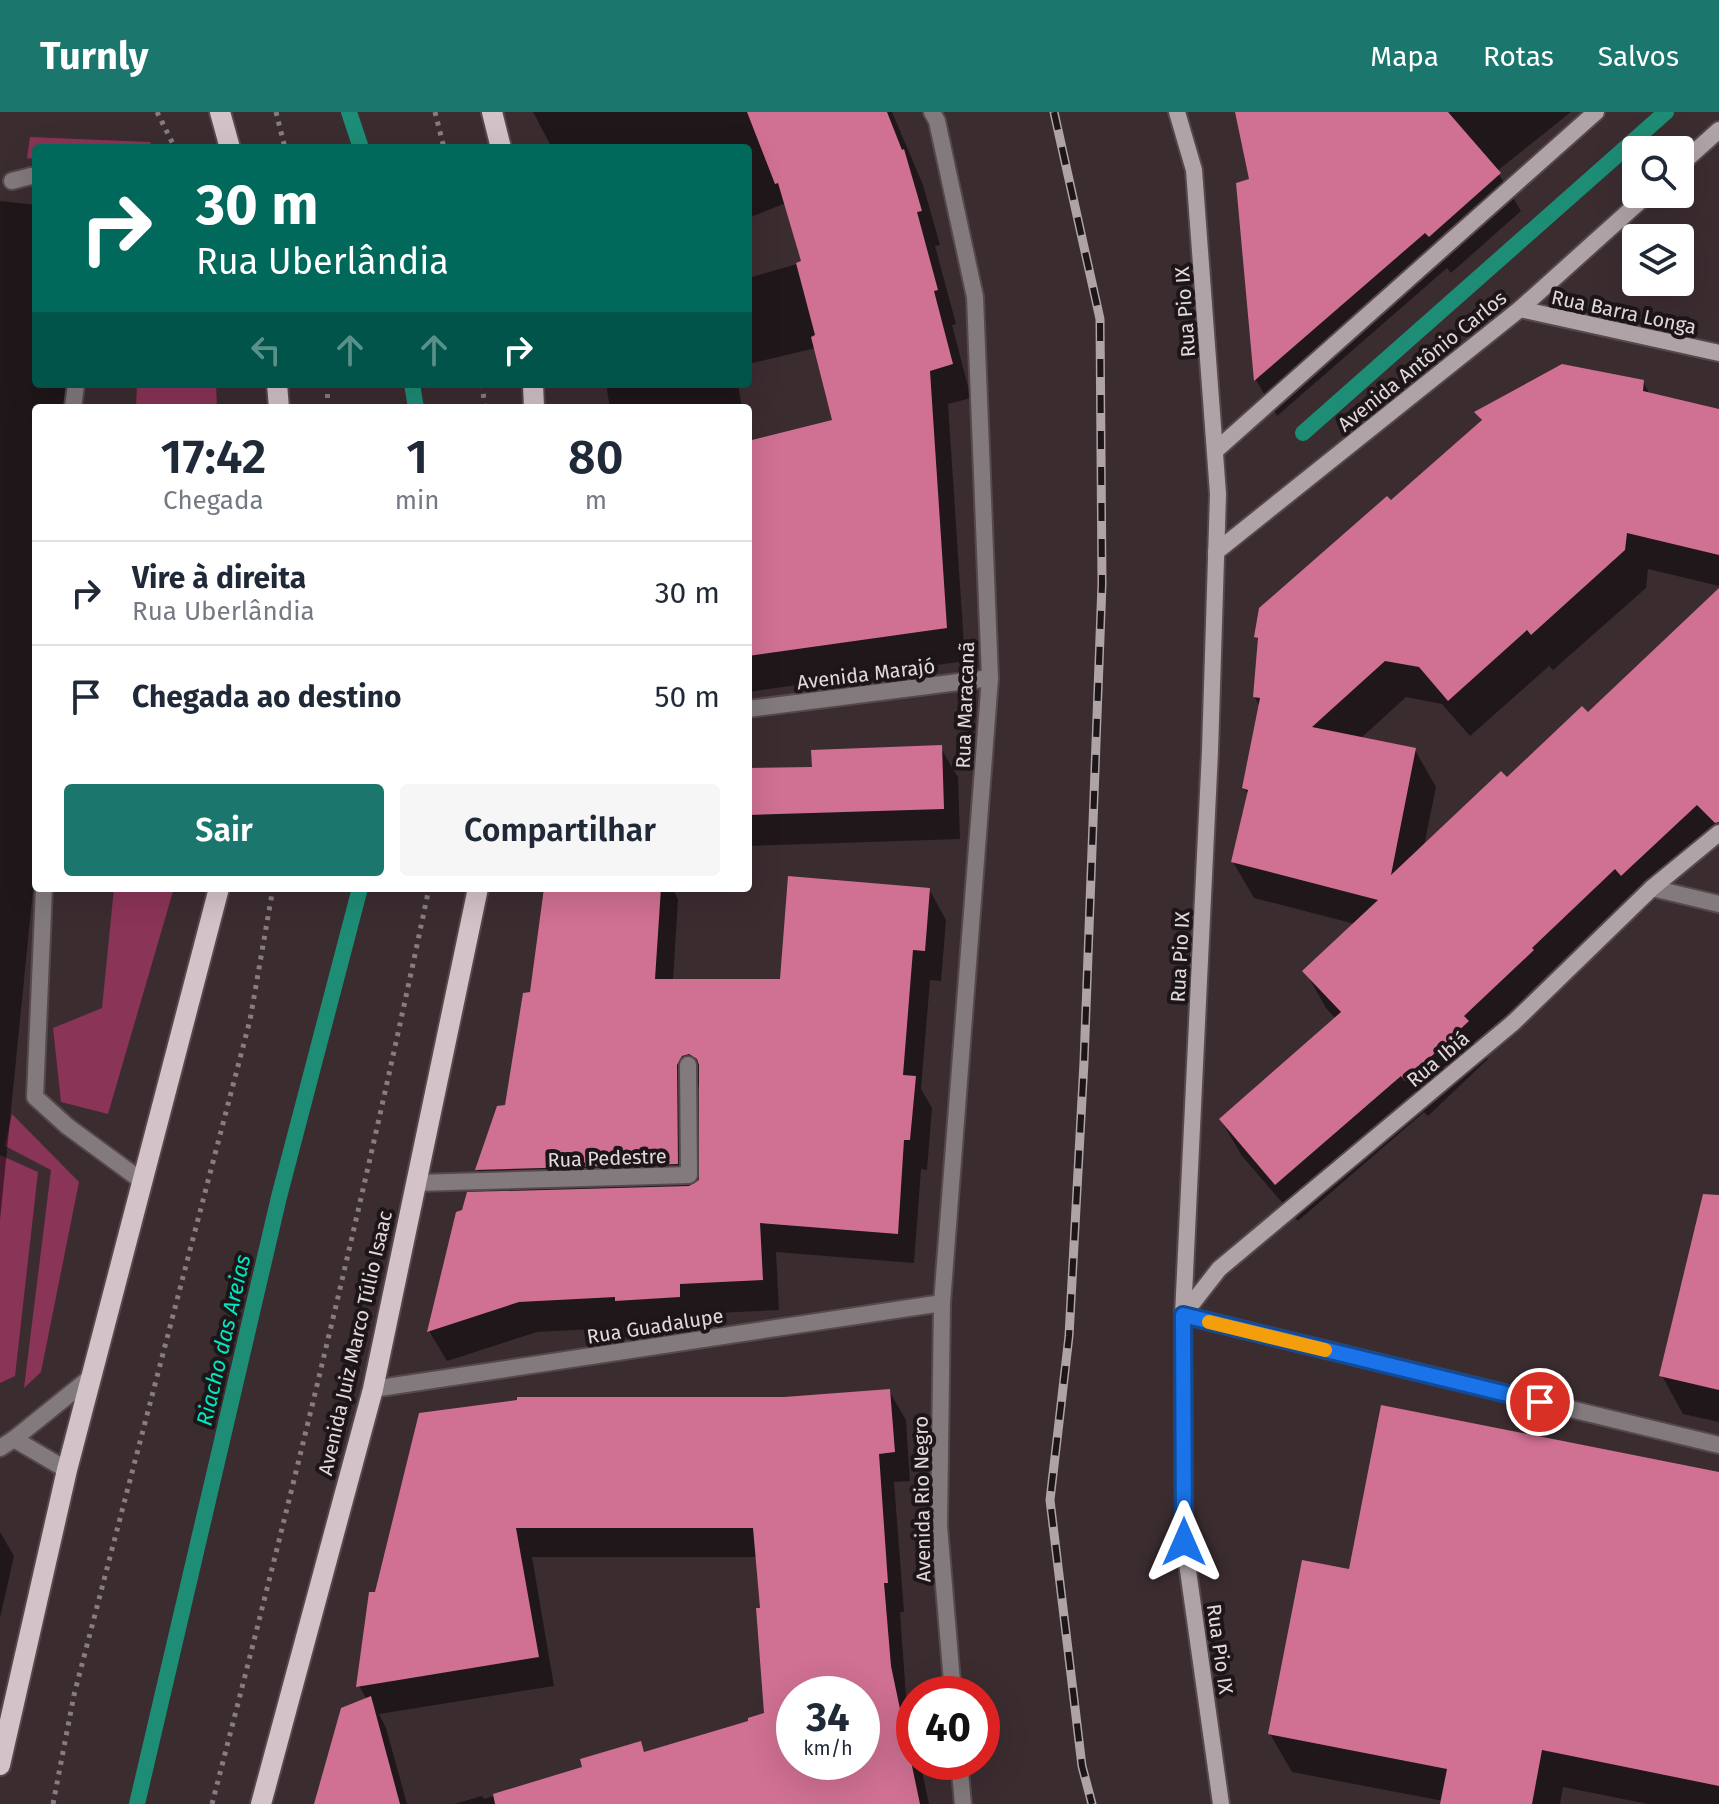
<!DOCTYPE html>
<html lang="pt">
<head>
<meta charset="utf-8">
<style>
	:root { --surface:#fff; --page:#f6f6f7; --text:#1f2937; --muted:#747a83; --line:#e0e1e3; --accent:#1b766e }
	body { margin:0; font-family:"Fira Sans",sans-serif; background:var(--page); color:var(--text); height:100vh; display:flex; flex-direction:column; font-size:30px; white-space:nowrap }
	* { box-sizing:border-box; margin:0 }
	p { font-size:26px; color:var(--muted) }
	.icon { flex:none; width:44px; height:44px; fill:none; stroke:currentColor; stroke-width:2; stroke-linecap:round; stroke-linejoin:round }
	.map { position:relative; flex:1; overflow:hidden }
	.drawer { position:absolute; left:32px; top:292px; width:720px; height:488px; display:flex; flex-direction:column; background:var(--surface); border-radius:8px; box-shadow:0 8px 32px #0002 }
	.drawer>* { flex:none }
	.guide { position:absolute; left:32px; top:32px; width:720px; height:244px; border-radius:8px; box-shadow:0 8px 32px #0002; background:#00695c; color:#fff; overflow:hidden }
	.fabs { position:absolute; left:1622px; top:24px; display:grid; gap:16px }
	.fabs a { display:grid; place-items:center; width:72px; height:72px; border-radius:8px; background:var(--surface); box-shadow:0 8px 32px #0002; font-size:40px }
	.speed { position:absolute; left:776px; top:1564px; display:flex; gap:16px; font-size:40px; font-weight:700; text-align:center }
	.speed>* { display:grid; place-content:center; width:104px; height:104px; border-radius:50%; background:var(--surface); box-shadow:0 8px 32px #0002; line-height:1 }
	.speed small { font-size:20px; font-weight:400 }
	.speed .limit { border:12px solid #d22; background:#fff; color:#111 }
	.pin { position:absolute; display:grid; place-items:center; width:68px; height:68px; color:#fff; margin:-34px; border:4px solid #fff; border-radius:50%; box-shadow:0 2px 8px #0007 }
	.me { position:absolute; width:88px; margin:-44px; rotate:0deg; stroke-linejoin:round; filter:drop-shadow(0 0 6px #0008) }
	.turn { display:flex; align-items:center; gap:28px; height:168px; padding:0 32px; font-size:36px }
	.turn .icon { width:104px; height:104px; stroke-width:2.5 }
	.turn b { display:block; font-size:56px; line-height:68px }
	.lanes { display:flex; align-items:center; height:76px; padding:0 32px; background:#0003; justify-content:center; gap:40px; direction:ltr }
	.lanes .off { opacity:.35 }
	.eta { display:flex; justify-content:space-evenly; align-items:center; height:136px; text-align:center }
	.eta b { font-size:48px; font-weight:600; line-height:56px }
	.primary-button { display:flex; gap:16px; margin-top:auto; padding:16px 32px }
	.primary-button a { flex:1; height:92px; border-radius:8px; background:var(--accent); color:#fff; font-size:32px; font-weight:600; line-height:92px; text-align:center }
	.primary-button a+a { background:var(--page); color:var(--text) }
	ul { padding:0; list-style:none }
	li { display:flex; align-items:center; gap:24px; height:104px; padding:0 32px; border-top:2px solid var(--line) }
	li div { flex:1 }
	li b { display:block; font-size:30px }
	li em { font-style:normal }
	header { display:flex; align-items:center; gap:48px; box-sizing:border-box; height:112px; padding:0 40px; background:var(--accent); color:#fff }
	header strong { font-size:38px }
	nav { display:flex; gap:44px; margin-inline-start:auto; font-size:28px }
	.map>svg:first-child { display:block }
	.green { fill:#8a3457 }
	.shadow { fill:#0007; fill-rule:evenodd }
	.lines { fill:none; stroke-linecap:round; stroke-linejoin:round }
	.stream { stroke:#1e8d76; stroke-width:16 }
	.building { fill:#d07093; fill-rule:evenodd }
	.lane-casing { stroke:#56484c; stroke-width:20 }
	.street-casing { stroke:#56484c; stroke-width:20 }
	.secondary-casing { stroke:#56484c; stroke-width:20 }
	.primary-casing { stroke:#56484c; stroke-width:24 }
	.path { stroke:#897c80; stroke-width:5; stroke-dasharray:4 6; stroke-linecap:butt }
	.lane { stroke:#827a7c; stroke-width:16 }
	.street { stroke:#827a7c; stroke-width:16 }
	.secondary { stroke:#b0a3a7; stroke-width:16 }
	.primary { stroke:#d3c3c8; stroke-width:20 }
	.rail-casing { stroke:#afa3a6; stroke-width:9 }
	.rail { stroke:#1d1618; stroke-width:6; stroke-dasharray:18; stroke-linecap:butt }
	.route-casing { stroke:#114b97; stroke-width:20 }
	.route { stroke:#1a73e8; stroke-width:14 }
	.slow { stroke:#f59e0b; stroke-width:14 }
	.labels { text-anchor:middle; stroke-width:8; stroke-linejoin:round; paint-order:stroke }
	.street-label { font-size:20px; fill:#e3d9dc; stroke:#1d1618 }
	.water-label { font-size:22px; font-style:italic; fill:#00e8c2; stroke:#1d1618 }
</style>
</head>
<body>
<header>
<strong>Turnly</strong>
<nav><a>Mapa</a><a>Rotas</a><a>Salvos</a></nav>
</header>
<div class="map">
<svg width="1719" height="1692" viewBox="0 0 1719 1692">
	<rect width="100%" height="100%" fill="#3b2c30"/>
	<g class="green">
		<path d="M30 25 150 30 153 36H36V47L27 46Z"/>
		<path d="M137 272H216L217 296H136Z"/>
		<path d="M114 776H174L108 1002 61 990 53 916 102 896Z"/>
		<path d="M12 1002 79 1070 41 1260 24 1276 51 1058 5 1034Z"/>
		<path d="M0 1043 38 1060 15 1264 0 1271Z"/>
	</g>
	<g class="shadow">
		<path d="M533 0H892L923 73 940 133 935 134 956 212 952 213 971 286 948 292 965 549 748 580V331L835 310 816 236 748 252V166L804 150 786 91 748 106V36H564L562 32 552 36Z"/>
		<path d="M1237 0H1571L1497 59 1521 99 1451 161 1447 156 1277 304 1256 268 1238 72 1252 68Z"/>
		<path d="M0 89 36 93V272H84L81 296H36V748L0 1108Z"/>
		<path d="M1643 270 1650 282 1719 299V474L1648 457 1646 476 1553 558 1549 554 1470 624 1442 592 1406 585 1360 627 1415 638 1436 675 1424 734 1588 603 1719 479V728L1643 799 1637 792 1485 941 1488 947 1428 1004 1424 1000 1298 1109 1242 1044 1221 1008 1336 907 1326 896 1305 859 1355 812 1254 786 1233 750 1249 684 1244 676 1260 595 1255 585 1259 530 1256 525 1390 391 1482 310 1477 300Z"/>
		<path d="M606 272H738L742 296H610Z"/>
		<path d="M940 635 958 665 960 727 748 734V658L814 657Z"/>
		<path d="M547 776H672L678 787 673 869H782L929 777 946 808 941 869 930 868 921 977 932 996 927 1058 921 1057 914 1151 776 1140 779 1198 696 1202 697 1215 634 1219 632 1215 537 1220 447 1249 429 1219 458 1101 491 1082 477 1058 498 996 507 995 531 882ZM701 970 700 1070 694 1074 693 984Z"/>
		<path d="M1719 1138V1310L1683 1302 1662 1264Z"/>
		<path d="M889 1279 906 1308 910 1369 894 1370 904 1500H900L906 1585 914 1622V1650H920L929 1692H454L482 1684 484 1687 585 1656 640 1632 645 1641 751 1610 766 1602 758 1445H532L554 1574 379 1602 386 1616 407 1692H317L367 1588 359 1574 371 1482 784 1287ZM794 1582H862V1650H794Z"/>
		<path d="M1719 1362V1692H1648L1563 1675 1560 1692H1442L1443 1689 1292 1660 1270 1622 1351 1459Z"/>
		<path d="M0 1420 14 1444 0 1506Z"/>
	</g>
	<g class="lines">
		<g class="stream">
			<path d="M349 0 361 36"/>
			<path d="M412 272 416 296"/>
			<path d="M1303 321 1666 0"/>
			<path d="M137 1692 279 1085 360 776"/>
		</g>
	</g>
	<g class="building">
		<path d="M747 0H887L902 38 904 37 922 99 917 100 938 178 934 179 953 252 930 259 947 516 748 544V329L832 308 811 225 815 223 796 151 801 149 778 71 775 72Z"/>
		<path d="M1235 0H1448L1501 61 1429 125 1425 121 1254 269 1236 71 1249 67Z"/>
		<path d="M1562 252 1644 268 1643 279 1719 297V443L1627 421 1625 438 1531 523 1527 518 1448 589 1419 555 1385 549 1312 615 1416 636 1391 763 1501 659 1507 665 1582 594 1588 600 1719 476V710L1715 711 1697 693 1621 764 1615 757 1532 836 1534 838 1464 904 1469 909 1405 969 1401 964 1275 1073 1219 1007 1341 900 1302 859 1378 788 1231 750 1248 678 1242 676 1260 586 1253 585 1258 526 1254 525 1259 496 1387 384 1391 388 1482 308 1474 300Z"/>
		<path d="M942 633 944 697 748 703V656L812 655 811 638Z"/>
		<path d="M788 764 930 776 925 839 913 838 903 963 916 964 910 1028H904L898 1122 760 1111 763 1168 680 1172V1185L615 1189V1185L519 1190 427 1220 456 1100 462 1098 467 1080 689 1074 699 1068V953L697 947 689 942 682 944 677 953 678 1052 475 1058 497 994 505 993 523 881 530 880 544 776H661L655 867H780Z"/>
		<path d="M1703 1082 1719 1083V1278L1659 1264Z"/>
		<path d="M890 1277 895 1340 879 1342 888 1471H884L891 1554 920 1692H495L493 1682 582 1655 580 1647 641 1629 644 1640 748 1609V1606L764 1601 756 1496H760L753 1416H516L539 1545 356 1575 369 1480H375L419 1301 517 1288V1285H784ZM794 1582H862V1650H794Z"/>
		<path d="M1381 1293 1719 1360V1674L1542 1638 1532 1692H1440L1447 1657 1268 1622 1302 1448 1349 1457Z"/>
		<path d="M371 1584 400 1692H314L341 1596Z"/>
	</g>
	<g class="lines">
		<g class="lane-casing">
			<g id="lane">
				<path d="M12 69 31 64 36 65"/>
				<path d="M73 296 76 272"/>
				<path d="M44 776 35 985 67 1014 142 1069"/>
				<path d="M416 1071 689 1063 688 953"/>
			</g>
		</g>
		<g class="street-casing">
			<g id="street">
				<path d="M932 0 937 9 975 185 990 566 942 1191 939 1414 953 1582"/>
				<path d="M748 597 990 566"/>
				<path d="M1652 776 1719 792"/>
				<path d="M1183 1203 1719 1333"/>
				<path d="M373 1277 942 1191"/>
				<path d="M14 1327 67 1358"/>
				<path d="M0 1336 14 1327 91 1265"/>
				<path d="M959 1650 963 1692"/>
			</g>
		</g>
		<g class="secondary-casing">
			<g id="secondary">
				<path d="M1177 0 1194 58 1218 382 1210 639 1183 1203 1184 1430 1221 1692"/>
				<path d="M1680 53 1719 18"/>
				<path d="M1520 197 1719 241"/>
				<path d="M1215 339 1596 0"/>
				<path d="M1216 440 1520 197 1648 82"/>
				<path d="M1183 1203 1219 1157 1514 910 1652 776 1719 721"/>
			</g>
		</g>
		<g class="primary-casing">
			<g id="primary">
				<path d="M220 0 230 36"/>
				<path d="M492 0 501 36"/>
				<path d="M277 272 279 296"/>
				<path d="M533 272 534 296"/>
				<path d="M0 1653 67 1358 219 776"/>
				<path d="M261 1692 373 1277 478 776"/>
			</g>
		</g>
		<g class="path">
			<path d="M157 0 175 36"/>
			<path d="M276 0 285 36"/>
			<path d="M435 0 444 36"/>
			<path d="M327 272 328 296"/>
			<path d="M482 272 485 296"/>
			<path d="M53 1692 74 1583 250 908 273 776"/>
			<path d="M212 1692C291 1388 365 1083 429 776"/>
		</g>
		<use href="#lane" class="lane"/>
		<use href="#street" class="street"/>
		<use href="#secondary" class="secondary"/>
		<use href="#primary" class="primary"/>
		<g class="rail-casing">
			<path id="rail" d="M1054 0 1100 207 1102 472 1084 950 1069 1224 1050 1388 1082 1654 1092 1692"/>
		</g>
		<use href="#rail" class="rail"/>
	</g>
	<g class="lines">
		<g class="route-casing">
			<path id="route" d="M1184 1430 1183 1203 1540 1290"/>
		</g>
		<use href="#route" class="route"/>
		<path class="slow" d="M1209 1210 1325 1238"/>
	</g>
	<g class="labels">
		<g class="street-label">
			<text transform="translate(1185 200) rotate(-94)" y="7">Rua Pio IX</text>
			<text transform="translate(1624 200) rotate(12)" y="7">Rua Barra Longa</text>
			<text transform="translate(1422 249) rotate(-39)" y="7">Avenida Antônio Carlos</text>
			<text transform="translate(866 562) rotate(-7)" y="7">Avenida Marajó</text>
			<text transform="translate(965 593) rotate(-88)" y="7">Rua Maracanã</text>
			<text transform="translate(1180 845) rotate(-87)" y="7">Rua Pio IX</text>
			<text transform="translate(1438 947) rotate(-40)" y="7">Rua Ibiá</text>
			<text transform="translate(607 1046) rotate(-2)" y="7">Rua Pedestre</text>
			<text transform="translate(655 1214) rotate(-9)" y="7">Rua Guadalupe</text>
			<text transform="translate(355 1231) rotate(-77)" y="7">Avenida Juiz Marco Túlio Isaac</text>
			<text transform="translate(922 1387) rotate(-91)" y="7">Avenida Rio Negro</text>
			<text transform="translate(1220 1537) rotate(82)" y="7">Rua Pio IX</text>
		</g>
		<g class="water-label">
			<text transform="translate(223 1228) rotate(-77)" y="8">Riacho das Areias</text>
		</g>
	</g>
</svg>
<div class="fabs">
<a><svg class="icon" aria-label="search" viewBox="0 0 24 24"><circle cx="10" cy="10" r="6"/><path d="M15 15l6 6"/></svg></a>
<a><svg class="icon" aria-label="layers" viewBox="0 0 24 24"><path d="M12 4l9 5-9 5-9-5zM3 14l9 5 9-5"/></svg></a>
</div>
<div class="speed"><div>34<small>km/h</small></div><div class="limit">40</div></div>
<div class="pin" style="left:1540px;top:1290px;background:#d93025"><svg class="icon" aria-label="arrive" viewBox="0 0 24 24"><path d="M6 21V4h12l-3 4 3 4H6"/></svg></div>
<svg class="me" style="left:1184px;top:1430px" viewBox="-20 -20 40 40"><path d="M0-17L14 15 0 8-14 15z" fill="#1a73e8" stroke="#fff" stroke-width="4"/></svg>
<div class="guide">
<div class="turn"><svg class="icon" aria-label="right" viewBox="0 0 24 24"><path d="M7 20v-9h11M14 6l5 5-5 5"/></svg><div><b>30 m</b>Rua Uberlândia</div></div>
<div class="lanes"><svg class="icon off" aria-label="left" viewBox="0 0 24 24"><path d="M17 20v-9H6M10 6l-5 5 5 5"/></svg><svg class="icon off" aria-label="ahead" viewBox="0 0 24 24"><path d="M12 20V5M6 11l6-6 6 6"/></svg><svg class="icon off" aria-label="ahead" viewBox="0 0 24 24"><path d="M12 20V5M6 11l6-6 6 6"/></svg><svg class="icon" aria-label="right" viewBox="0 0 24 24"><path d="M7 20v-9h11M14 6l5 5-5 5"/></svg></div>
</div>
<section class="drawer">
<div class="eta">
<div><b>17:42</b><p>Chegada</p></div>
<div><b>1</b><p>min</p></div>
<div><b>80</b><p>m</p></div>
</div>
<ul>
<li><svg class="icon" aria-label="right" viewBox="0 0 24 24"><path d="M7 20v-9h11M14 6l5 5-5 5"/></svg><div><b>Vire à direita</b><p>Rua Uberlândia</p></div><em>30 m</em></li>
<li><svg class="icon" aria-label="arrive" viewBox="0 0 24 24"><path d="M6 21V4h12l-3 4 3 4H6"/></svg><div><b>Chegada ao destino</b></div><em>50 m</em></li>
</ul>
<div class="primary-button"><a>Sair</a><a>Compartilhar</a></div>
</section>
</div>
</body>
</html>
